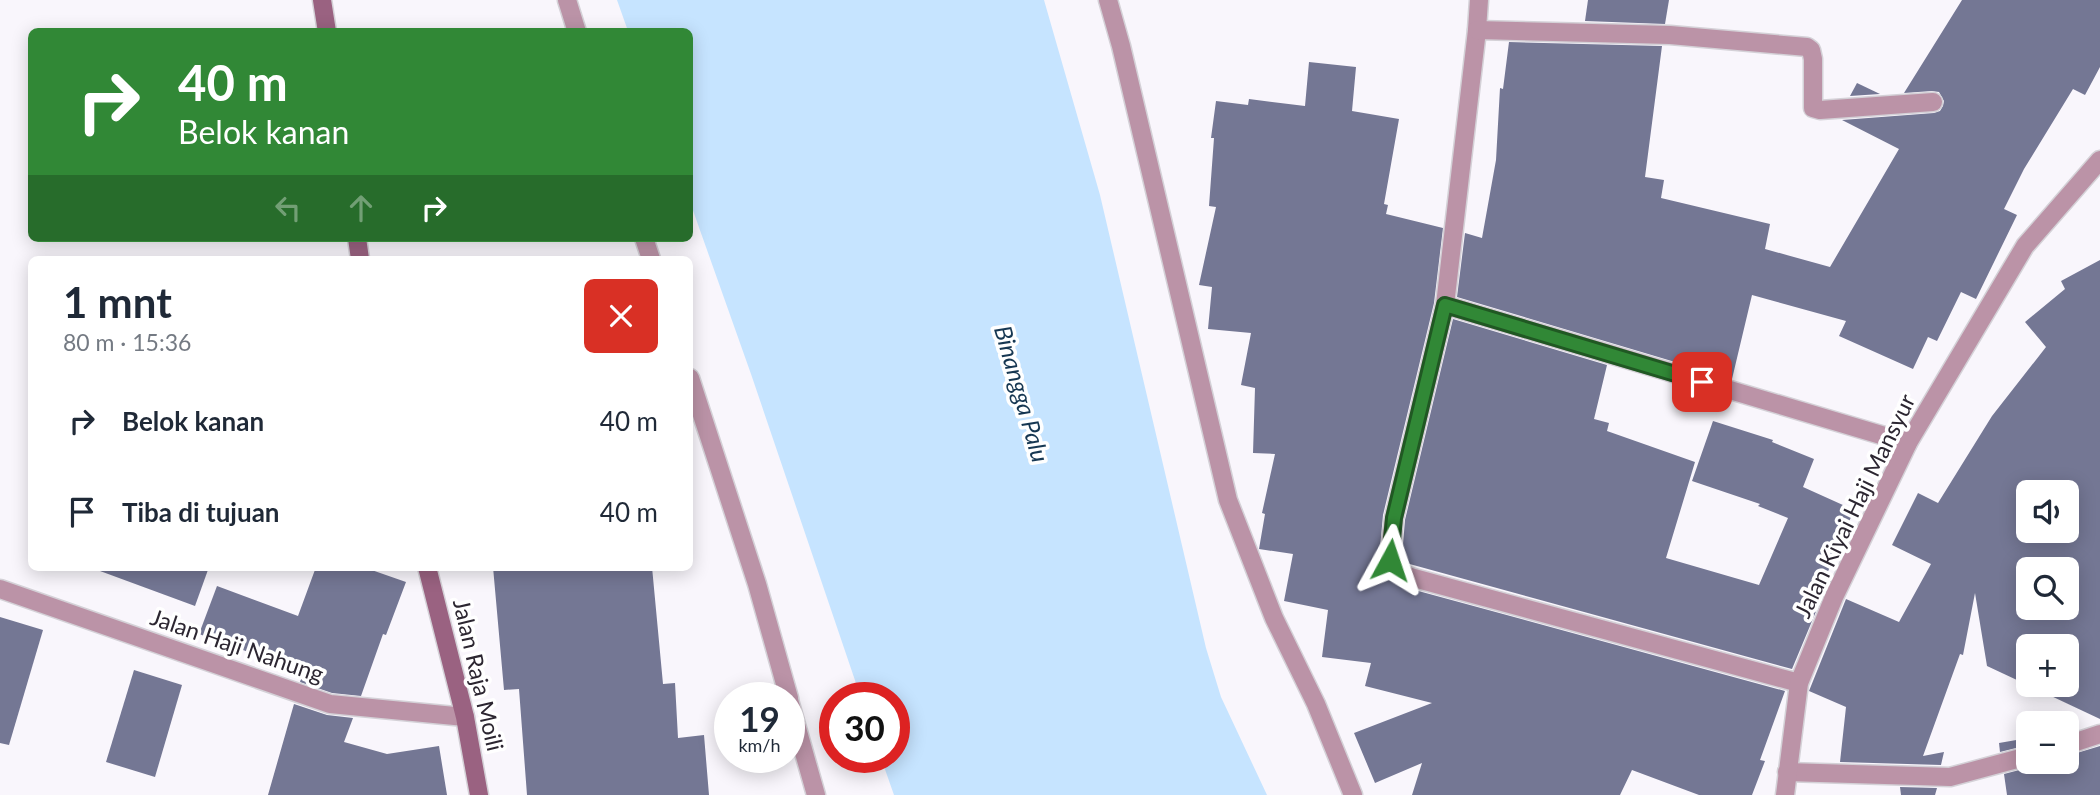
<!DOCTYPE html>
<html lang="id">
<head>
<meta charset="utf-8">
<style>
	:root { --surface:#fff; --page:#f6f6f7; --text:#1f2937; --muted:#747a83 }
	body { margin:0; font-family:Lato,sans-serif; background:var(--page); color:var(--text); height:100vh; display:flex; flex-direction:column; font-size:26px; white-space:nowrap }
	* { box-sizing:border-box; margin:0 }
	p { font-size:23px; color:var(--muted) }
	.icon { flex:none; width:38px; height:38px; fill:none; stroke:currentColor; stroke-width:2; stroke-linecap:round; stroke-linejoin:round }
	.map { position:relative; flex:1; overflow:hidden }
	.drawer { position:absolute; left:28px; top:256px; width:665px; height:315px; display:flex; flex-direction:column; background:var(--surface); border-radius:10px; box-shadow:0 4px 18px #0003 }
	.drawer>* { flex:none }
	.top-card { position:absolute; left:28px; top:28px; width:665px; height:214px; border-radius:10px; box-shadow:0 4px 18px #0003; background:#318836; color:#fff; overflow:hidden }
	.tools { position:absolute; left:2016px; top:480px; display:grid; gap:14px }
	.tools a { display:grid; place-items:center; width:63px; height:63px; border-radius:10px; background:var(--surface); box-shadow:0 4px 18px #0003; font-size:35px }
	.speed { position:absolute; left:714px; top:682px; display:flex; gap:14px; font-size:35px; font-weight:700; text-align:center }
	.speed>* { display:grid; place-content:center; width:91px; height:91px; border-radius:50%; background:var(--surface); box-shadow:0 4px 18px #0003; line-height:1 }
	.speed small { font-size:18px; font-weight:400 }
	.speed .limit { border:10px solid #d22; background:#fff; color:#111 }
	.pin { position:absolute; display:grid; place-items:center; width:60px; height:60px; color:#fff; margin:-30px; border-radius:14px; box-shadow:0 4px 10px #0006 }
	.me { position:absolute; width:77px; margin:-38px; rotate:5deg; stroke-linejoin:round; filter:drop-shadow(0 0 5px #0008) }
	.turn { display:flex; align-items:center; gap:24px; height:147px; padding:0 35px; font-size:32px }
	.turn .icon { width:91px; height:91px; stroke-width:2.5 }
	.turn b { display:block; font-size:49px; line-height:60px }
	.lanes { display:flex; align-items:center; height:66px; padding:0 35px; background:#0003; justify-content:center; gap:35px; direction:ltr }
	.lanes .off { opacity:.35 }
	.round { display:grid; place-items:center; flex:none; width:74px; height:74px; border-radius:10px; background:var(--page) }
	.head { display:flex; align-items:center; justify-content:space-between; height:119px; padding:0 35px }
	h1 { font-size:42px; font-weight:700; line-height:52px }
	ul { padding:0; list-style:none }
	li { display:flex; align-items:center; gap:21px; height:91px; padding:0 35px }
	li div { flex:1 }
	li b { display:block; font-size:26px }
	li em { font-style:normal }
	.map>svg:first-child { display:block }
	.water { fill:#c6e4ff }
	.building { fill:#747794; fill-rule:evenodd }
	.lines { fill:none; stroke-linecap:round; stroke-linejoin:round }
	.street-casing { stroke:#d4d1d7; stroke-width:21 }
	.secondary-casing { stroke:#d4d1d7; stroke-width:21 }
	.street { stroke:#bb93a7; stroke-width:18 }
	.secondary { stroke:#9a6281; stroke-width:18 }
	.route-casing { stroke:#205823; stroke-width:18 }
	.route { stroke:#318836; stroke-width:12 }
	.labels { text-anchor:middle; stroke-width:7; stroke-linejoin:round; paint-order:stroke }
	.street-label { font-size:23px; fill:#2c2631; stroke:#fff }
	.water-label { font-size:24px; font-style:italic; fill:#163752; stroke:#fff }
</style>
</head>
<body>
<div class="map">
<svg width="2100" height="795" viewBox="0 0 2100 795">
	<rect width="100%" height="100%" fill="#f9f6fc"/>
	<path class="water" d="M617 0H1044L1100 195 1206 648 1221 697 1267 795H894L881 758H894V698H861L751 374 690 202V32L628 31Z"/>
	<g class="building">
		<path d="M1588 0H1669L1665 24 1585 21Z"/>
		<path d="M1962 0H2100V67L2085 95 2073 89 2024 169 2004 209 2017 215 1976 299 1961 292 1937 341 1928 337 1913 369 1839 336 1846 321 1752 295 1732 379 1457 297 1465 233 1482 238 1496 160 1500 88 1503 89 1509 42 1662 46 1645 177 1664 180 1661 198 1770 224 1765 249 1830 267 1899 149 1842 120 1934 113 1940 111 1943 106 1944 101 1939 92 1932 91 1904 93Z"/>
		<path d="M1309 62 1356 67 1352 111 1399 119 1384 204 1388 205 1386 214 1443 228 1434 303 1383 515 1379 559 1381 566 1395 583 1411 589 1785 691 1760 760 1765 761 1752 795H1699L1632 770 1620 795H1412L1422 763 1375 783 1354 733 1432 703 1365 686 1371 663 1322 657 1328 610 1284 601 1293 554 1259 549 1265 514 1262 513 1275 454 1253 453 1255 388 1241 385 1251 333 1208 329 1212 287 1199 285 1216 207 1209 206 1214 138H1211L1216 101 1248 105 1249 99 1305 106Z"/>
		<path d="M1857 83 1880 94 1850 96Z"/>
		<path d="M2100 260V719L1987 666 1975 593 1963 655 1960 654 1923 756 1944 752 1941 765 1840 762 1846 707 1809 691 1846 599 1899 622 1931 564 1892 545 1918 493 1938 503 1992 416 2046 347 2025 322 2065 289 2061 281ZM2028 492H2067V530H2028ZM2028 569H2067V607H2028ZM2028 646H2067V684H2028Z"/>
		<path d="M1453 319 1607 365 1594 419 1609 423 1607 431 1695 462 1666 558 1759 585 1788 518 1758 506 1760 504 1692 481 1713 421 1773 440 1772 442 1814 459 1803 487 1854 510 1821 588 1825 590 1792 669 1406 563 1402 557 1405 520Z"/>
		<path d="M101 567H209L195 606 100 571Z"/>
		<path d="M316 567H363L406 582 386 635 383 634 361 696 332 693 300 682 303 672 199 634 217 586 298 616Z"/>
		<path d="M493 567H652L663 684 675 683 678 738 704 735 709 795H527L519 689 504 690Z"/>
		<path d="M0 617 43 630 9 745 0 743Z"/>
		<path d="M134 670 182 685 155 777 106 762Z"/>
		<path d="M294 704 327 715 353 718 344 742 387 754 439 746 447 795H268Z"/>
		<path d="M2028 738V745L2000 752 1999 743Z"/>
		<path d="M2100 746V795H2007L2004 774 2031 767 2038 761H2067V756Z"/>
		<path d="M1900 787 1937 788 1935 795H1901Z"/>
	</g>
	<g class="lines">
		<g class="street-casing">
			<g id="street">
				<path d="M567 0 577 32"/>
				<path d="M1108 0 1121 46 1228 500 1274 618 1316 704 1353 795"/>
				<path d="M1479 0 1477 30 1445 305 1394 518 1392 535 1390 560 1399 573 1414 578 1799 683"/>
				<path d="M1477 30 1670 35 1807 47 1811 50 1813 59V108L1820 110 1933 102"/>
				<path d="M644 238 651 259"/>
				<path d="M1445 305 1908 443"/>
				<path d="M690 378 757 584 789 698"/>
				<path d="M0 589 330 704 465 717"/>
				<path d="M789 700 816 795"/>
				<path d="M2067 745 2100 734"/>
				<path d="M1787 772 1950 777 2028 756"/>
				<path d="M1785 795 1799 683 1834 597 1908 443 2025 246 2100 160"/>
			</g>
		</g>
		<g class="secondary-casing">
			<g id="secondary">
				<path d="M322 0 327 32"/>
				<path d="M357 238 360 259"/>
				<path d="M427 567 465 717 479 795"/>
			</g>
		</g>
		<use href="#street" class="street"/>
		<use href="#secondary" class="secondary"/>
	</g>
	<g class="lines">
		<g class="route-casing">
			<path id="route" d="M1390 560 1394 518 1445 305 1702 382"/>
		</g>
		<use href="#route" class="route"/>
	</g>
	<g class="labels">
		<g class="street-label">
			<text transform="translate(1855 506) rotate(-64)" y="8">Jalan Kiyai Haji Mansyur</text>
			<text transform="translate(237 646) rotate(19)" y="8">Jalan Haji Nahung</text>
			<text transform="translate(478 675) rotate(77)" y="8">Jalan Raja Moili</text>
		</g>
		<g class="water-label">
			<text transform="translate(1021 394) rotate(74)" y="8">Binangga Palu</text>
		</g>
	</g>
</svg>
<div class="tools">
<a><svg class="icon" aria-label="sound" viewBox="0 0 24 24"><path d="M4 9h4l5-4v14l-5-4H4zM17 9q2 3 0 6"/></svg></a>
<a><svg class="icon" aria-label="search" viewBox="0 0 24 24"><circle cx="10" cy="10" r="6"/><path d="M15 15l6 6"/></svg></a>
<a>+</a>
<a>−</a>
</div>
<div class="speed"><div>19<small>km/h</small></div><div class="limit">30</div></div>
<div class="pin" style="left:1702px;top:382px;background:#d93025"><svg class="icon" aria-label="arrive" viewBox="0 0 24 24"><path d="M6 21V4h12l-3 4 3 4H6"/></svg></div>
<svg class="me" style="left:1390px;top:560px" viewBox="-20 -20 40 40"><path d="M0-17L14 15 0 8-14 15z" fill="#318836" stroke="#fff" stroke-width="4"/></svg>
<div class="top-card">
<div class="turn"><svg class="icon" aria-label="right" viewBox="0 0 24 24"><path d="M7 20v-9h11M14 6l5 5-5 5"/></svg><div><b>40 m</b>Belok kanan</div></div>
<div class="lanes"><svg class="icon off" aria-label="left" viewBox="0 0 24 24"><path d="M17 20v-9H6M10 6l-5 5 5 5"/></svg><svg class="icon off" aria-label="ahead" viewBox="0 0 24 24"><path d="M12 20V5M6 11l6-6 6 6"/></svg><svg class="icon" aria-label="right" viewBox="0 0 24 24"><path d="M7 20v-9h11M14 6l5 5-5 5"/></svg></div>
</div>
<section class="drawer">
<div class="head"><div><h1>1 mnt</h1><p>80 m · 15:36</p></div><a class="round" style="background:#d93025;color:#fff"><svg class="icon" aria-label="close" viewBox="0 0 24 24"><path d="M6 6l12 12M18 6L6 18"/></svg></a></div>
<ul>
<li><svg class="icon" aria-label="right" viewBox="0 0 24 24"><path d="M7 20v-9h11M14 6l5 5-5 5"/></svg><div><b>Belok kanan</b></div><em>40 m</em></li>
<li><svg class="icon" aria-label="arrive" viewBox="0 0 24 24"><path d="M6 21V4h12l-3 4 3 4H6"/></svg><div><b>Tiba di tujuan</b></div><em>40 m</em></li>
</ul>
</section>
</div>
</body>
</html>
